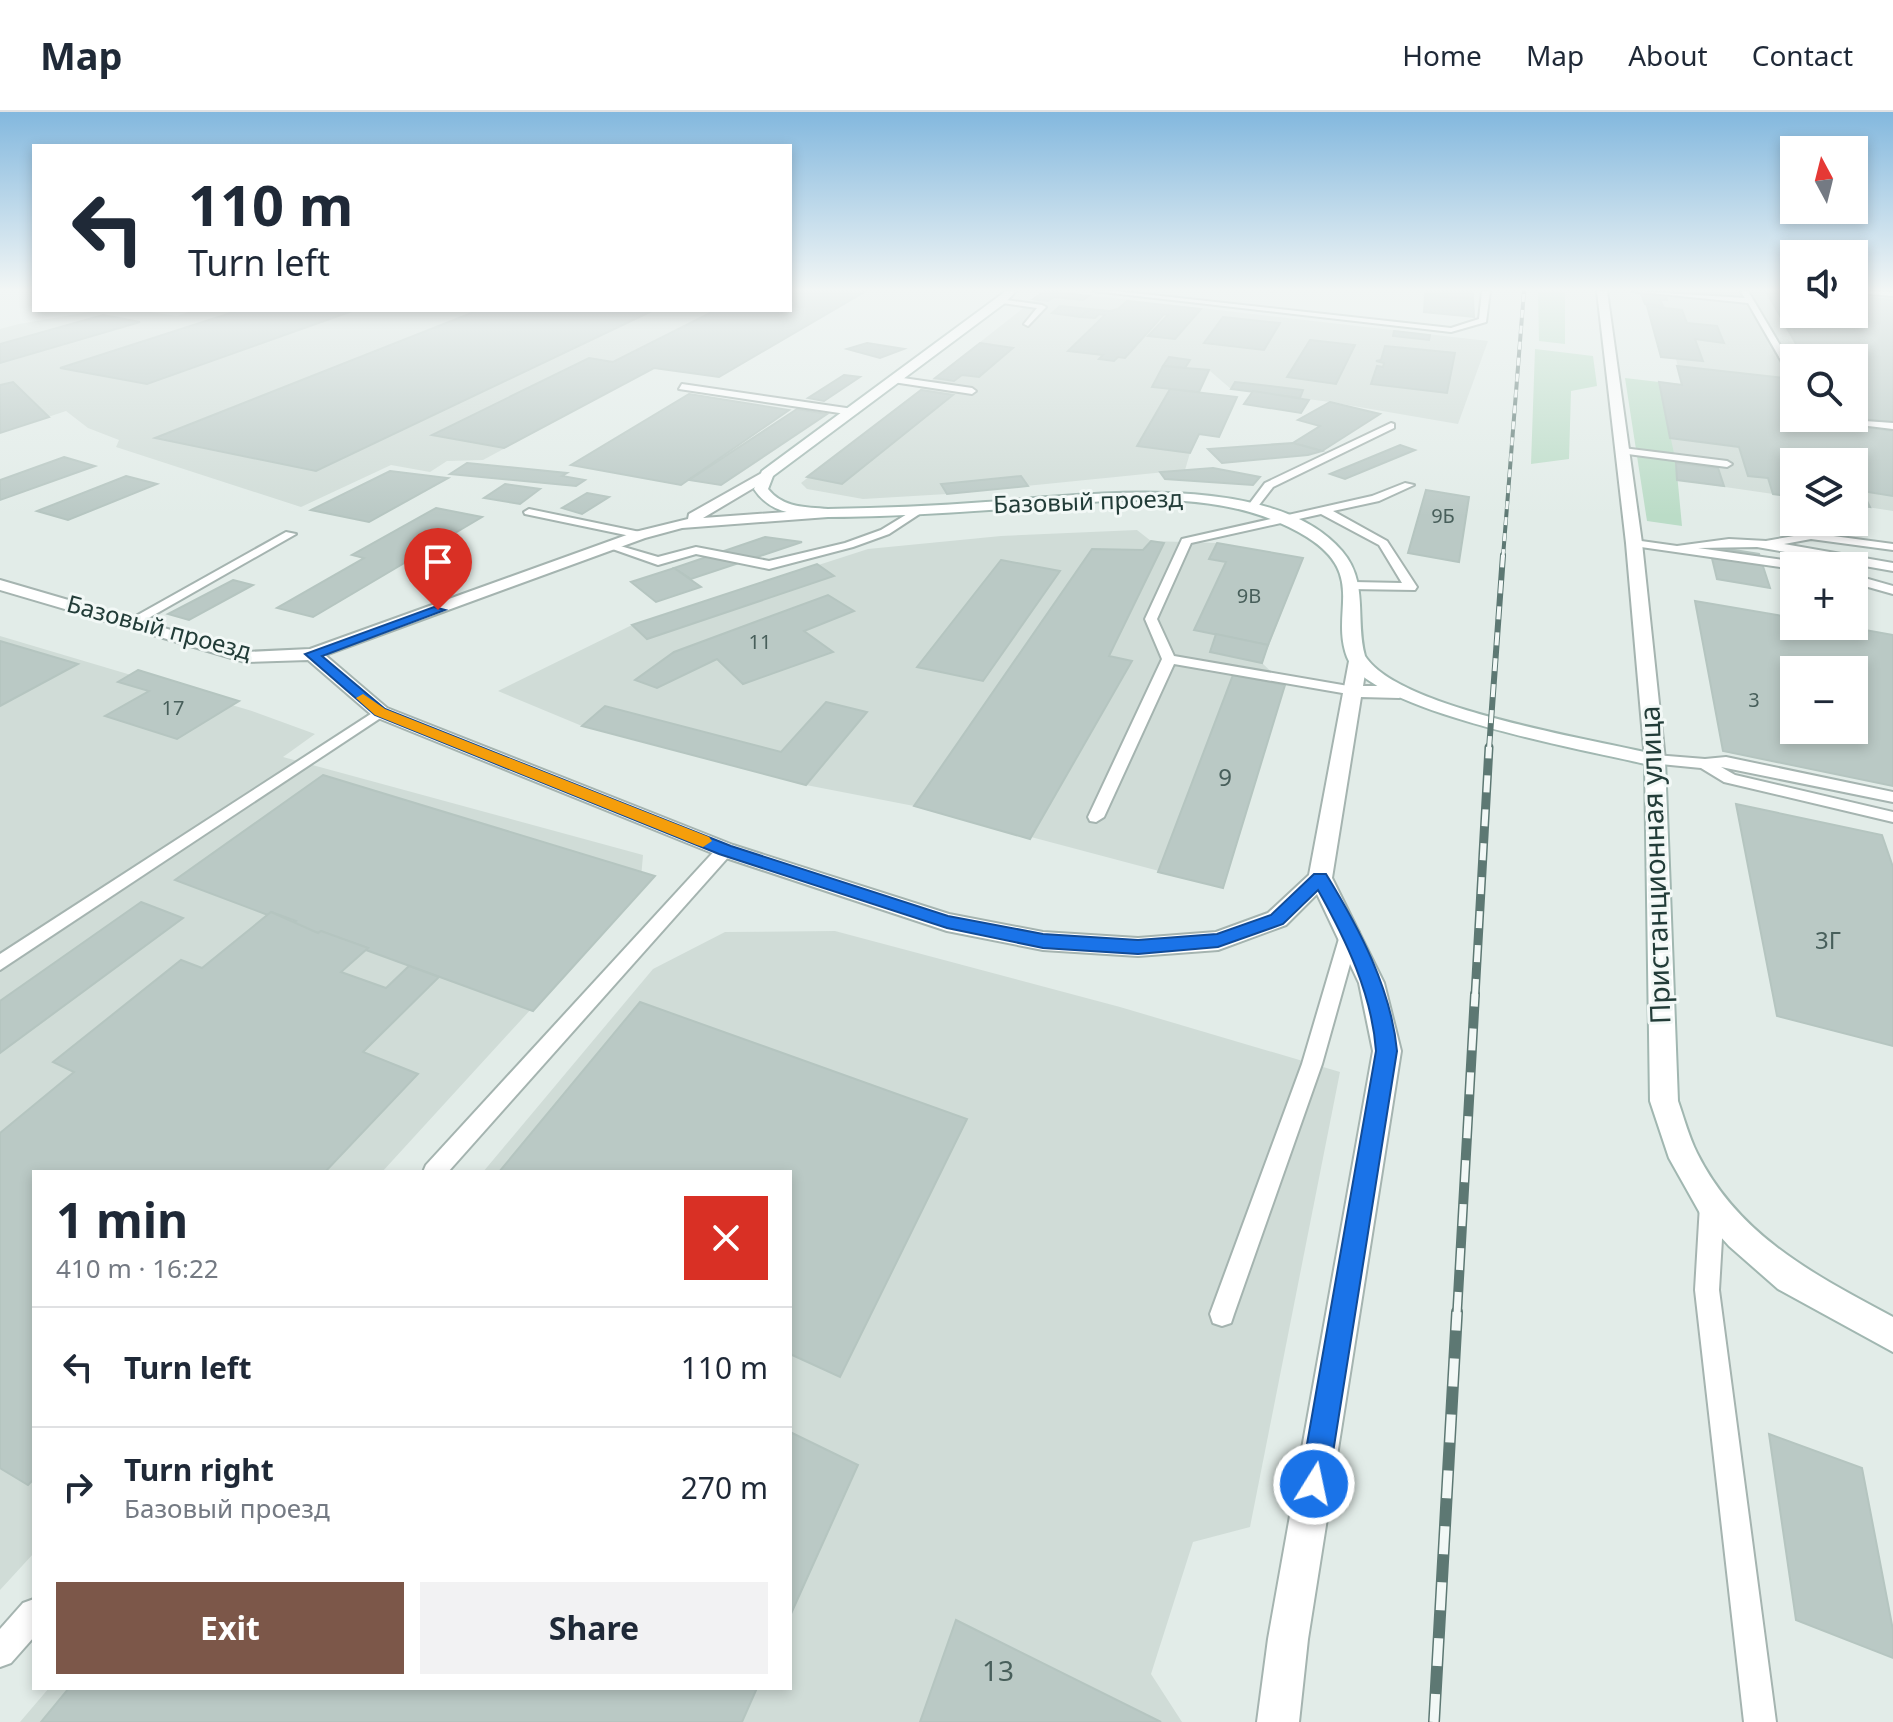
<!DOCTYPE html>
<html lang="en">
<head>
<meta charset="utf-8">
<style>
	:root { --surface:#fff; --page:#f2f2f3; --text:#1f2937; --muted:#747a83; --line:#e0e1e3; --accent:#7c5749 }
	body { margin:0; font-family:"Noto Sans",sans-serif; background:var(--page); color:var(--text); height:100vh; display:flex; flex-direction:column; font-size:30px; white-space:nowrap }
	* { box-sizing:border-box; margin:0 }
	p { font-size:26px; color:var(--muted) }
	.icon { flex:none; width:44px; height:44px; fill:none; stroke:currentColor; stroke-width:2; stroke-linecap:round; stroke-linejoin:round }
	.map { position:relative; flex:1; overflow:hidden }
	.side { position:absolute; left:32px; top:1058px; width:760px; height:520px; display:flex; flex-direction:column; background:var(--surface); border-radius:0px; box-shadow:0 4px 12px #0003 }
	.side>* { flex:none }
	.top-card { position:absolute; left:32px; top:32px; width:760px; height:168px; border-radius:0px; box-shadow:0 4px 12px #0003; background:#fff; color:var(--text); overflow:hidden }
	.needle { width:52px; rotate:353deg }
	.tools { position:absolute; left:1780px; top:24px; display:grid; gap:16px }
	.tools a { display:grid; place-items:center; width:88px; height:88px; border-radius:0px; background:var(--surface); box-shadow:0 4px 12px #0003; font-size:40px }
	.pin { position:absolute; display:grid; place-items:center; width:68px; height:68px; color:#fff; margin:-82px -34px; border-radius:50% 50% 50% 0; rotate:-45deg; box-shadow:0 0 8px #0007 }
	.pin .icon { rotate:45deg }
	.me { position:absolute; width:88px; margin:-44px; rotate:10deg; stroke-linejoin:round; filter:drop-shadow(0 0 6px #0008) }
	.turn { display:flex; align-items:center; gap:28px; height:168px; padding:0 24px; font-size:36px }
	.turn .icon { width:104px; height:104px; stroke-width:2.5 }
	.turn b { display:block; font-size:56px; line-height:68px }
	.round { display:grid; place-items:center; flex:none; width:84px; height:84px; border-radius:0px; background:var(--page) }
	.headline { display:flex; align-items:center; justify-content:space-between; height:136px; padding:0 24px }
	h1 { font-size:48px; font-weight:700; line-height:60px }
	.action { display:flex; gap:16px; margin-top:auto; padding:16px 24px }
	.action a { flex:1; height:92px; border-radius:0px; background:var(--accent); color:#fff; font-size:32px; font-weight:700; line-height:92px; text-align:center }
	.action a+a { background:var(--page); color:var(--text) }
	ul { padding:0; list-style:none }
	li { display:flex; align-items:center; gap:24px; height:120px; padding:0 24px; border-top:2px solid var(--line) }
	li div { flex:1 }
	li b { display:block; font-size:30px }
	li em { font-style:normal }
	header { display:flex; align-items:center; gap:48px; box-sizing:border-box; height:112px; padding:0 40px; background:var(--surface); border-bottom:2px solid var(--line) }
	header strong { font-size:38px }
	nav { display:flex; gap:44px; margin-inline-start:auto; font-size:28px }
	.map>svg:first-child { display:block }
	.built { fill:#d0dcd7; fill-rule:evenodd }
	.green { fill:#bbdcc7 }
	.building { fill:#bac9c5; stroke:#b5c5c0; stroke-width:2; fill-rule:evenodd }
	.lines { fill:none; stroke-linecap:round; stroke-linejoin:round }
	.lane-casing { stroke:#a5b4b0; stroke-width:4 }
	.street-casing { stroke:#a5b4b0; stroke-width:4 }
	.secondary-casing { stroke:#a1b7b1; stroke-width:4 }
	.lane { fill:#fff; fill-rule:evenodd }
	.street { fill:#fff; fill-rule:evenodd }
	.secondary { fill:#fff; fill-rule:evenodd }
	.rail-far4-casing { stroke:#5d7873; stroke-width:4 }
	.rail-far3-casing { stroke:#5d7873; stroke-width:6 }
	.rail-far2-casing { stroke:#5d7873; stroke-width:9 }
	.rail-far1-casing { stroke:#5d7873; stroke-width:10 }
	.rail-casing { stroke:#5d7873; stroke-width:12 }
	.rail-far4 { stroke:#f2f8f6; stroke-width:3; stroke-dasharray:8; stroke-linecap:butt }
	.rail-far3 { stroke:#f2f8f6; stroke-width:4; stroke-dasharray:13; stroke-linecap:butt }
	.rail-far2 { stroke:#f2f8f6; stroke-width:6; stroke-dasharray:17; stroke-linecap:butt }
	.rail-far1 { stroke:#f2f8f6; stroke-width:7; stroke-dasharray:22; stroke-linecap:butt }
	.rail { stroke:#f2f8f6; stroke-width:9; stroke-dasharray:28; stroke-linecap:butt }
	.route { fill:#1a73e8; stroke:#114b97; stroke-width:2 }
	.slow { fill:#f59e0b }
	.labels { text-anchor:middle; stroke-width:6; stroke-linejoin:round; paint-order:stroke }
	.far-number-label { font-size:20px; fill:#485f5b }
	.far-street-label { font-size:24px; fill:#223c38; stroke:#f2f8f6 }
	.number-label { font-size:24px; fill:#485f5b }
	.street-label { font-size:28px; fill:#223c38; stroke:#f2f8f6 }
	.near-number-label { font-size:28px; fill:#485f5b }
</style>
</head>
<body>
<header>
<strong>Map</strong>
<nav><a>Home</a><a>Map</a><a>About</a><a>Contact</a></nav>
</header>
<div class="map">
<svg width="1893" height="1610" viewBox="0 0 1893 1610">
	<rect width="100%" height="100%" fill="#e2ece8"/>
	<g class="built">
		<path d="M790 179H866L719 265 654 256 483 348 447 349 430 360 391 353 301 395 116 335 119 328 88 316 66 299 0 321V217L19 212 100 198H137L177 204 194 198H790Z"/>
		<path d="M1045 179 1114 186 1488 229 1458 312 1330 290 1231 277 1210 259 1200 280 1220 283 1190 341 1185 358 947 382 863 387 807 377 801 371Z"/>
		<path d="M1639 179H1794V202H1854V179H1893V399L1854 393V350H1794V385L1677 368 1659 270 1682 272 1676 247 1661 245 1647 194ZM1794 246H1854V306H1794Z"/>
		<path d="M1137 418 1151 429 1217 431 1303 446 1262 551 1285 573 1223 776 914 694 806 673 582 614 498 579 632 513 868 437 1001 424Z"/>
		<path d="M0 524 252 599 315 622 283 645 643 743 640 778 382 1060H34V1441L0 1478Z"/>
		<path d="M835 819 1120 895 1340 960 1250 1415 1193 1430 1151 1562 1182 1610H20L49 1576H790V1060H483L653 857 725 820Z"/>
	</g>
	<g class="green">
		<path d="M1538 179H1565V232L1539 229Z"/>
		<path d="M1535 237 1593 244 1597 274 1571 279 1569 347 1531 352Z"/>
		<path d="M1625 266 1659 270 1676 351 1682 414 1647 409Z"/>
	</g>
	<g class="building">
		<path d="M790 179H866L719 265 654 256 504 336 432 323 589 246 613 250 716 198H790Z"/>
		<path d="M1045 179H1049L1089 184 1083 188 1054 185 1048 189 1033 187Z"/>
		<path d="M1425 179H1473V187L1425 183Z"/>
		<path d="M1766 179H1794V202H1854V184L1893 188V310L1854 306V246H1804Z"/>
		<path d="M1641 182 1666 184 1667 188H1660L1663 194 1645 192Z"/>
		<path d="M1425 183 1473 187 1474 205 1424 200Z"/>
		<path d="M1127 189 1201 197 1175 227 1148 224 1168 203 1164 202 1125 246 1118 245 1114 249 1099 247 1103 243 1068 239 1105 203 1099 202 1095 206 1080 205 1089 197 1110 199 1118 197Z"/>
		<path d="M1060 194 1089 197 1080 205 1052 201Z"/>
		<path d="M1647 194 1682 198 1687 211 1717 214 1724 231 1695 227 1703 249 1661 245Z"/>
		<path d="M240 198H355L147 272 60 256Z"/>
		<path d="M479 198H654L316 359 155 326Z"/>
		<path d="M103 203 140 210 0 251V232Z"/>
		<path d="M1223 205 1280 211 1264 238 1204 231Z"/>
		<path d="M1394 219 1430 223 1429 228 1393 224Z"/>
		<path d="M1310 228 1355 233 1336 272 1287 265Z"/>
		<path d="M867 231 904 237 880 246 847 237Z"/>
		<path d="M980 231 1013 236 979 265 962 263 954 269 935 266Z"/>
		<path d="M1385 234 1455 241 1447 281 1371 272 1377 254 1383 255 1384 251 1376 249 1381 248Z"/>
		<path d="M1169 245 1190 248 1185 256 1163 254Z"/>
		<path d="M1163 254 1185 256 1209 258 1199 280 1152 275Z"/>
		<path d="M1677 254 1785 266 1794 286V306L1893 319V384L1862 379 1870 395 1854 393V350H1794V385L1773 382 1768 366 1748 364 1739 335 1670 326 1659 270 1682 273Z"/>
		<path d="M844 263 860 265 824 289 808 286Z"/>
		<path d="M13 270 49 305 0 321V273Z"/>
		<path d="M1235 270 1303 278 1300 286 1231 277Z"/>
		<path d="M1170 277 1237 285 1219 325 1199 322 1190 341 1137 334Z"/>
		<path d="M921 278 953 283 842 372 807 365Z"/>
		<path d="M1253 279 1309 288 1301 301 1244 292Z"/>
		<path d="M689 282 789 298 681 373 571 353Z"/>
		<path d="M1330 290 1380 302 1322 339 1293 331 1320 314 1298 308Z"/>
		<path d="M797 297 827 302 721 373 689 368Z"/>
		<path d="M1293 331 1322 339 1308 343 1222 351 1208 337Z"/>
		<path d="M1400 333 1415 338 1345 367 1330 362Z"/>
		<path d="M64 345 95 354 0 388V368Z"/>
		<path d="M467 351 567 361 562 364 585 368 576 374 450 362Z"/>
		<path d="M1676 351 1718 356 1724 374 1677 368Z"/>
		<path d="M1213 356 1260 365 1253 373 1165 367 1160 360Z"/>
		<path d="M390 359 448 366 369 410 311 398Z"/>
		<path d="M126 364 157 372 68 408 37 399Z"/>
		<path d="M1021 364 1028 374 947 382 941 372Z"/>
		<path d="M505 372 540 377 520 392 484 386Z"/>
		<path d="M1426 378 1469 385 1459 450 1408 441Z"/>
		<path d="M587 381 609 385 582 402 562 396Z"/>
		<path d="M436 396 482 405 313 505 277 496 364 446 352 443Z"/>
		<path d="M765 425 802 430 691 467 674 456Z"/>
		<path d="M1151 429 1164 431 1109 544 1132 549 1030 727 914 694 1092 437 1143 438Z"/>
		<path d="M1217 431 1303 446 1268 533 1194 518 1226 450 1209 447Z"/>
		<path d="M1709 434 1759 442 1770 476 1717 467Z"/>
		<path d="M1001 448 1060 459 983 569 917 555Z"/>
		<path d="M817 452 834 464 647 527 632 513Z"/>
		<path d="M674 456 701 475 656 490 631 470Z"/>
		<path d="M233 468 253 473 189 508 168 502Z"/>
		<path d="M828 483 854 499 804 519 833 540 743 572 717 547 657 576 635 568 674 540Z"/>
		<path d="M1695 489 1794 506V514H1843L1893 523V674L1723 639ZM1794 558H1854V618H1794Z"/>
		<path d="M1216 522 1268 533 1262 551 1210 540Z"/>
		<path d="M0 529 78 552 0 594Z"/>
		<path d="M138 558 239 589 177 627 105 604 149 579 118 570Z"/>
		<path d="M1233 563 1285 573 1223 776 1158 760Z"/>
		<path d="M826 590 867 600 806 673 582 614 605 594 781 640Z"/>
		<path d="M323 663 655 764 533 899 366 838 368 836 321 819 318 821 293 812 296 809 271 800 268 803 175 768Z"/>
		<path d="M1736 692 1882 723 1893 755V934L1777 904Z"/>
		<path d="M141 790 183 806 0 941V889Z"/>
		<path d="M271 800 318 821 321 819 368 836 341 860 386 876 409 854 439 865 363 940 418 962 325 1060H34V1367L28 1373 0 1356V1021L74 960 53 950 181 848 202 856Z"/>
		<path d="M640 890 967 1007 840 1265 790 1242V1060H499Z"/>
		<path d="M790 1320 858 1353 790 1504Z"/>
		<path d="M1769 1322 1862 1356 1893 1518V1546L1796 1508Z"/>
		<path d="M956 1508 1161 1610H920Z"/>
		<path d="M69 1576H757L742 1610H41Z"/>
	</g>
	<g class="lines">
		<g class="lane-casing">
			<g id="lane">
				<path d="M1094 179H1115L1451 216 1479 207 1482 179H1490L1486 210 1451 220Z"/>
				<path d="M1632 179 1745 186 1741 180 1748 179 1794 257V267L1790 264 1748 191Z"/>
				<path d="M1854 179 1893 180V184L1856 181Z"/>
				<path d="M999 187 1042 193 1046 195 1028 214 1024 212 1037 196 1002 191Z"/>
				<path d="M896 265 972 276 976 279 972 282 893 270Z"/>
				<path d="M682 272 853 297 858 300 853 303 679 277Z"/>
				<path d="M1822 306 1893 311V317L1827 309Z"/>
				<path d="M1391 311 1394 312V316L1273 375 1256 397 1247 395 1265 371Z"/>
				<path d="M1623 336 1727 349 1732 352 1727 355 1620 341 1618 339Z"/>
				<path d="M1405 371 1414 373 1379 389 1333 399 1387 429 1417 475 1415 478 1349 477V471L1353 470 1402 471 1379 433 1321 402 1191 431 1157 507 1174 544 1354 575 1361 579 1354 583 1174 552 1104 705 1096 710 1090 709 1088 705 1162 547 1145 507 1182 427 1372 384Z"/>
				<path d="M917 396 922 399 921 401 889 422 853 435 769 457 696 442 658 453 604 434 610 431 658 445 696 435 769 449 845 431 881 418Z"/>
				<path d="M529 397 640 420 646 423 640 426 525 402 524 400Z"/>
				<path d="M286 420 296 422 138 512 127 509Z"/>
				<path d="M1811 421 1893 432V438L1811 427 1784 432 1893 451V459L1757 435 1698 436 1798 450 1804 454H1794V457L1634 434 1628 431 1634 428 1677 434 1729 427 1766 429Z"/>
				<path d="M1854 463 1893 474V482L1854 471Z"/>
				<path d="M380 596 387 600 385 603 0 858V842Z"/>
				<path d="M1655 643 1705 647 1726 645 1893 680V690L1721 655 1735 663 1893 700V710L1724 670 1701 656 1650 651V645Z"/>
				<path d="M725 732 731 734 733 738 731 742 448 1060H423L426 1053 719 734Z"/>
				<path d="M1350 813 1359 820 1322 952 1234 1202 1231 1211 1222 1214 1213 1211 1210 1202 1302 952 1341 820Z"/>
				<path d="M1712 1083 1720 1086 1724 1093 1719 1178 1776 1610H1744L1695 1178 1700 1093 1704 1086Z"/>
				<path d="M34 1487V1525L11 1551 0 1555V1517L23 1491Z"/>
			</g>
		</g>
		<g class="street-casing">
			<g id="street">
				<path d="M1597 179H1607L1642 431 1665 648 1655 654 1645 648 1626 431Z"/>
				<path d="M767 358 774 362 772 365 703 406 828 397 835 401 828 405 682 416 645 426 325 543 387 596 733 733 949 802 1043 820 1138 826 1216 820 1268 801 1309 763 1349 549 1358 544 1367 549 1363 574H1399L1408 580 1399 586 1361 585 1332 766 1384 871 1401 939 1308 1527 1299 1610H1257L1268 1527 1373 939 1359 871 1317 782 1286 813 1218 838 1138 844 1043 838 947 819 717 743 373 604 308 548 245 550 0 478V468L246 540 310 537 635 420 688 407 689 402Z"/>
			</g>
		</g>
		<g class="secondary-casing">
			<path id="secondary" d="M1006 179H1016L1005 191 773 364 768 377C783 396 806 395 828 397 881 396 933 394 986 390 1082 383 1272 357 1342 439 1369 470 1355 508 1365 544 1399 598 1598 628 1662 644L1665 648 1678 989C1684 1006 1689 1025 1697 1041 1739 1125 1815 1163 1893 1205V1240L1778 1177 1729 1134 1701 1103 1669 1046 1650 989 1645 652C1587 638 1369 600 1347 545 1330 499 1367 463 1307 425 1218 370 1103 390 1004 397 945 401 887 405 828 405 799 403 771 403 754 377L762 359Z"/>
		</g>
		<use href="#lane" class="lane"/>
		<use href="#street" class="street"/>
		<use href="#secondary" class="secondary"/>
		<g class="rail-far4-casing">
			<path id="rail-far4" d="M1503 445 1524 179"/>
		</g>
		<g class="rail-far3-casing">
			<path id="rail-far3" d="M1489 637 1503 443"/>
		</g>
		<g class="rail-far2-casing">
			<path id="rail-far2" d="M1475 884 1489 635"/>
		</g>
		<g class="rail-far1-casing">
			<path id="rail-far1" d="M1457 1202 1475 882"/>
		</g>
		<g class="rail-casing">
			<path id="rail" d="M1434 1610 1457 1200"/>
		</g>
		<use href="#rail-far4" class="rail-far4"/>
		<use href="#rail-far3" class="rail-far3"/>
		<use href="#rail-far2" class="rail-far2"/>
		<use href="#rail-far1" class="rail-far1"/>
		<use href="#rail" class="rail"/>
	</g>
	<linearGradient id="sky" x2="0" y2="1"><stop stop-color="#83b8de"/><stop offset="0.44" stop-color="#f2f6f5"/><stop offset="1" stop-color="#f2f6f5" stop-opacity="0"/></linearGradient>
	<rect width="1893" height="404" fill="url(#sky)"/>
	<path class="route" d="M434 495 445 498 322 544 385 597 731 734 948 804 1043 822 1138 828 1217 822 1271 803 1314 762H1326C1359 816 1391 876 1397 939L1328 1372 1324 1382 1314 1386 1304 1382 1300 1372 1376 939C1372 882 1346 828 1318 778L1283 812 1218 835 1138 842 1043 836 947 816 719 742 375 603 305 542Z"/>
	<path class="slow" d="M363 582 385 597 709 725 712 729 703 735 697 733 375 603 356 586Z"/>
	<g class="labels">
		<g class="far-number-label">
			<text x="1443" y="411">9Б</text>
			<text x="1249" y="491">9В</text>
			<text x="760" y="537">11</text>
			<text x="1754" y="595">3</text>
			<text x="173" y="603">17</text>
		</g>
		<g class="far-street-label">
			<text transform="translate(1088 390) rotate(-2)" y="8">Базовый проезд</text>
			<text transform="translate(159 516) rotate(15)" y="8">Базовый проезд</text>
		</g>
		<g class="number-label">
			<text x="1225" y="674">9</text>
			<text x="1828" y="837">3Г</text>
		</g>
		<g class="street-label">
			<text transform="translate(1655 753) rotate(-92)" y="10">Пристанционная улица</text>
		</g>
		<g class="near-number-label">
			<text x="998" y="1569">13</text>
		</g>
	</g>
</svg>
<div class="tools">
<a><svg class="needle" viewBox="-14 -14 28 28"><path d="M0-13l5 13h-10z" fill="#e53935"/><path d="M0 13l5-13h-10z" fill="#747a83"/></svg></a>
<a><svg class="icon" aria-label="sound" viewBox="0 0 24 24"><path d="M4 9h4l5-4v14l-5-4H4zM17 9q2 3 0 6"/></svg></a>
<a><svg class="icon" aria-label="search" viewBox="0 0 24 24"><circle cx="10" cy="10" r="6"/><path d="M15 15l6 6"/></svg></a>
<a><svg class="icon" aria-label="layers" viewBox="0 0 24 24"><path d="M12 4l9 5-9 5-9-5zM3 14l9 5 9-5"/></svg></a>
<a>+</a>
<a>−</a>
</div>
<div class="pin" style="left:438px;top:498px;background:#d93025"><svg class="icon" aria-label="arrive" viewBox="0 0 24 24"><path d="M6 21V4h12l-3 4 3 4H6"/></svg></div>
<svg class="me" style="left:1314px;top:1372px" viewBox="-20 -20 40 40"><circle r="17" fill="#1a73e8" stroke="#fff" stroke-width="3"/><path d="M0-11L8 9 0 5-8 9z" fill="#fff"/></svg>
<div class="top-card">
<div class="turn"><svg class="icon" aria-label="left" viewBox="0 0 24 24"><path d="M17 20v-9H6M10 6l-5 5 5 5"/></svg><div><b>110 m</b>Turn left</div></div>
</div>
<section class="side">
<div class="headline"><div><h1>1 min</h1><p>410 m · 16:22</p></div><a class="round" style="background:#d93025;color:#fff"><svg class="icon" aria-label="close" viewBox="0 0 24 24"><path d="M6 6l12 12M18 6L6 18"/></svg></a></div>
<ul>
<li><svg class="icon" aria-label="left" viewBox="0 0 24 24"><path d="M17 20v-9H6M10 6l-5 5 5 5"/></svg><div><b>Turn left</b></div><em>110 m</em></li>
<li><svg class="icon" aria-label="right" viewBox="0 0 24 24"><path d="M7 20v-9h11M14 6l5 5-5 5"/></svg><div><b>Turn right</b><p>Базовый проезд</p></div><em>270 m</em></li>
</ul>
<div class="action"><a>Exit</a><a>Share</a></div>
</section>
</div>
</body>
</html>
